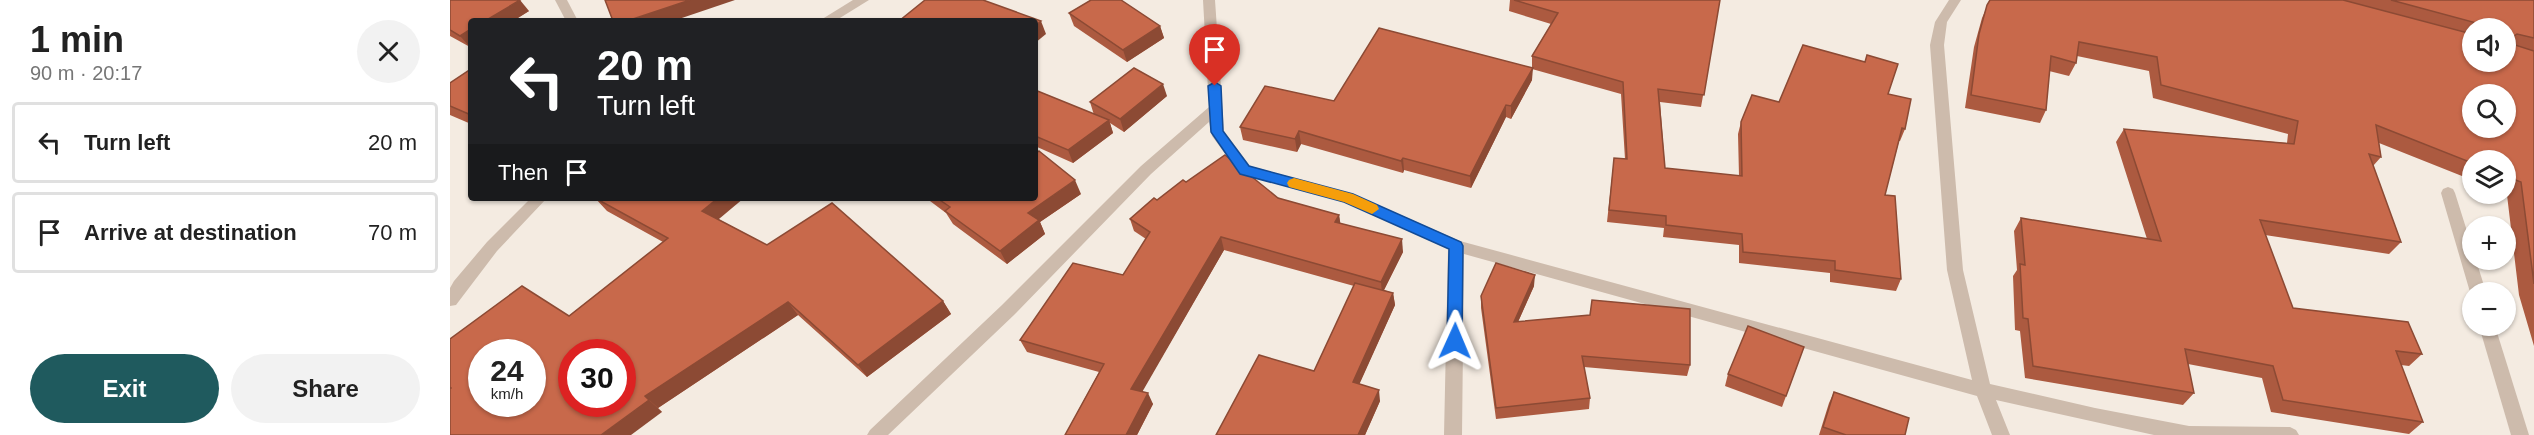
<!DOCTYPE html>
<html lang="en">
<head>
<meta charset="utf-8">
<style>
	:root { --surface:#fff; --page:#f2f2f2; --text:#222; --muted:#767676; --line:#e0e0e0; --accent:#1f5a5e }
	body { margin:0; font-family:Helvetica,sans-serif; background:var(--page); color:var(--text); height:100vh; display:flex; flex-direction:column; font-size:22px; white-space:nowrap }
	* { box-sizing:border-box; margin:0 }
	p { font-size:20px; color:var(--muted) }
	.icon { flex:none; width:33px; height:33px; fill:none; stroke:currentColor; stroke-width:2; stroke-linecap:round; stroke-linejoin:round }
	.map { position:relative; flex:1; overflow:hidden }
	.sheet { display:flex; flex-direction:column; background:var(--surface); width:450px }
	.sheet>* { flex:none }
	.hud { position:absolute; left:18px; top:18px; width:570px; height:183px; border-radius:6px; box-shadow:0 2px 4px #0004; background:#202124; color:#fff; overflow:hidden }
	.buttons { position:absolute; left:2012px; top:18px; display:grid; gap:12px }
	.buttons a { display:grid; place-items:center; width:54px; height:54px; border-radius:50%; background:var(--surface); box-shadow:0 2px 4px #0004; font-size:30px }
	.speed { position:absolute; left:18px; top:339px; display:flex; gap:12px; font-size:30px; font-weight:700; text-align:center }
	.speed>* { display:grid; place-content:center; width:78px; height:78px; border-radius:50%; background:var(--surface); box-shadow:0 2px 4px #0004; line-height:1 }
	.speed small { font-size:15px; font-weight:400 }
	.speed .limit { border:9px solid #d22; background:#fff; color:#111 }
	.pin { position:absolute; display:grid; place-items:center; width:51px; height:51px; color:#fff; margin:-62px -26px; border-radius:50% 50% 50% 0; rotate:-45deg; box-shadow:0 0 6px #0007 }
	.pin .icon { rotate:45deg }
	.me { position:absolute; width:66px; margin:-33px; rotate:1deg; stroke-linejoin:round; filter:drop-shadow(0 0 4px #0008) }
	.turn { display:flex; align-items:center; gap:21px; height:126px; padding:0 30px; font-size:27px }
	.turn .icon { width:78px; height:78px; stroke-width:2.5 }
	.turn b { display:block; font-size:42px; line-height:51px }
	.then { display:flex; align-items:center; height:57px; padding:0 30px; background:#0003; gap:12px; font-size:22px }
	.round { display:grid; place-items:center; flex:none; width:63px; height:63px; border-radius:32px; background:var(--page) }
	.headline { display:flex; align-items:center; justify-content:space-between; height:102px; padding:0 30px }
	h1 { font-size:36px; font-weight:700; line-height:45px }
	.primary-button { display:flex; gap:12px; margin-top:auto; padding:12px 30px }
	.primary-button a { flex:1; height:69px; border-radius:36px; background:var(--accent); color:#fff; font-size:24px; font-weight:700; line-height:69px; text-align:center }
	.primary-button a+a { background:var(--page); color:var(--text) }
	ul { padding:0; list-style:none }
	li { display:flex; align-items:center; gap:18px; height:81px; margin:0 12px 9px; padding:0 18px; border:3px solid var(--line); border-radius:6px }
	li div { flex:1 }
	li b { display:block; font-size:22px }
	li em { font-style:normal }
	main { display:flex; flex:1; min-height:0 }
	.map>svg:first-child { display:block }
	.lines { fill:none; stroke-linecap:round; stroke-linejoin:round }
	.street { fill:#cdbbac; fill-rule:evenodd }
	.wall { fill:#ac5a40; fill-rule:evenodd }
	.shaded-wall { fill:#8c4a34 }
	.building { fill:#c8694b; stroke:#8c4a34; stroke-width:1.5; fill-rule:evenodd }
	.route { fill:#1a73e8; stroke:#114b97; stroke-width:1.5 }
	.slow { fill:#f59e0b }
</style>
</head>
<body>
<main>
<section class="sheet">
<div class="headline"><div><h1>1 min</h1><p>90 m · 20:17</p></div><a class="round"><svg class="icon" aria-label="close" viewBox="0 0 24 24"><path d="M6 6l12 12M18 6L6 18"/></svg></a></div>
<ul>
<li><svg class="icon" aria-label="left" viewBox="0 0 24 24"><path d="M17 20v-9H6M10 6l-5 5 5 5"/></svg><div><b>Turn left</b></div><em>20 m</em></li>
<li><svg class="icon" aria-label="arrive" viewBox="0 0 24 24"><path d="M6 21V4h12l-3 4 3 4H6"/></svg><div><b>Arrive at destination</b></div><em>70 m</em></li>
</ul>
<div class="primary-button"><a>Exit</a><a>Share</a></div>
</section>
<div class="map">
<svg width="2084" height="435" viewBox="0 0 2084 435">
	<rect width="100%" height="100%" fill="#f4ebe1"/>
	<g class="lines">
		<g class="street">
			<path d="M105 0H117L128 21H116Z"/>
			<path d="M403 0H419L385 21H369Z"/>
			<path d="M753 0H765L774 131 800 166 903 194 1010 241 1522 380 1497 270 1480 45 1485 22 1499 0H1511L1497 22 1494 45 1513 270 1540 384 1645 408 1739 426 1840 427 1846 430 1849 435H1704L1546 400 1560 435H1542L1527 396 1014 254 1012 435H994L998 249 894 202 790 174 762 136 759 122 701 174 564 315 438 435H417L420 430 552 305 691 166 759 107Z"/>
			<path d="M1998 187 2003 189 2005 193 2022 247V260H2026L2036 292H2022V296L2020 292 1991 193 1993 189Z"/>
			<path d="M81 198H97L47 251 6 305 0 306V288L4 281 37 242Z"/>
			<path d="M2029 326H2045L2079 435H2061Z"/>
		</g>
	</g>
	<g class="wall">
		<path d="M0 0 79 11 63 21H21V46L20 47 0 36Z"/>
		<path d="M1060 0H1270L1251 107 1210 102 1215 168 1289 176 1288 134 1291 122 1329 102 1438 94 1455 129 1450 141H1449L1435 195 1451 279 1446 291 1380 282V273L1289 263V245L1213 237 1214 228 1157 222 1164 158 1175 159 1171 94 1082 69V80L1061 119 1056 117 1021 188 954 170 953 173 851 144 847 152 793 140 790 127 884 101 1082 68V56L1101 24 1059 11Z"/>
		<path d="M1540 0H2084V346L2069 295 2057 195 2055 194V160H2022V180L1929 143 1931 157 1923 166 1951 242 1939 254 1815 235 1843 308 1972 354 1959 366 1951 365 1973 422 1959 434 1821 412 1812 378 1738 364 1744 393 1733 405 1575 378 1570 331 1565 330 1563 276 1567 270 1564 231 1571 218 1697 239 1666 142 1674 129 1837 143 1838 134 1703 98 1699 71 1627 56 1626 63 1619 76 1599 71 1596 110 1590 123 1515 108 1524 47 1532 18ZM2022 28H2055L2022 62Z"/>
		<path d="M619 13 710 26 714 38 677 62 624 26Z"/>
		<path d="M21 69V124L0 115V83Z"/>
		<path d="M585 90 644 115 640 102 717 96 674 132 660 123 663 133 623 163 585 146Z"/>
		<path d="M736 182 828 198 889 215 890 223 953 252 934 290 943 293 945 305 909 384 930 401 915 435H766L864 371 904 286 774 250 692 391 703 404 687 435H615L649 372 577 352 570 340 673 275 696 239 684 231 680 219Z"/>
		<path d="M631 194 590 222 595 234 557 264 503 224 496 213 476 198H585Z"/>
		<path d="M145 198 268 219 317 245 493 301 501 314 417 377 348 315 208 408 212 412 0 388V339L119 316 213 242 157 211Z"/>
		<path d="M1084 286 1068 322 1140 315 1142 300 1240 365 1237 376 1134 367 1140 398 1139 409 1046 419 1031 308V296Z"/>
		<path d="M1354 347 1332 407 1275 386 1278 374Z"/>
		<path d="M1384 392 1455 435H1369L1379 403Z"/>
	</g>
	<g class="shaded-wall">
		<path d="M70 0 79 11 63 21H35Z"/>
		<path d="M240 0H285L223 21H177Z"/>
		<path d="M591 21 596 34 585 43V26Z"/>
		<path d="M710 26 714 38 677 62 673 50Z"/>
		<path d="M21 29V46L20 47 10 36Z"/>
		<path d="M1083 68 1082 80 1061 119V106Z"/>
		<path d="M713 84 717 96 674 132 670 119Z"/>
		<path d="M1056 105V117L1021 188 1020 176Z"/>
		<path d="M659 120 663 133 623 163 618 150Z"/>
		<path d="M849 131 851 144 847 152 845 139Z"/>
		<path d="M953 158 954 170 953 173 951 161Z"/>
		<path d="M625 180 631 194 590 222 595 234 557 264 550 251 578 213Z"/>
		<path d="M268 198H294L263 224 252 211Z"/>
		<path d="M889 215 891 227 885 222Z"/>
		<path d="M771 237 774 250 687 401 681 389Z"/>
		<path d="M952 239 953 252 932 294 931 282Z"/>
		<path d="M1085 275 1084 286 1063 333 1064 322Z"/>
		<path d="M943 293 945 305 905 394 903 382Z"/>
		<path d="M493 301 501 314 417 377 408 365Z"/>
		<path d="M338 302 348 315 208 408 195 396Z"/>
		<path d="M929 390 930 401 915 435H908Z"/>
		<path d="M698 393 703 404 687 435H676Z"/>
		<path d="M199 400 212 412 181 435H151Z"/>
	</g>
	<g class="building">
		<path d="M0 0H70L35 21H21V29L10 36 0 30Z"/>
		<path d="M155 0H240L177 21H163Z"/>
		<path d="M475 0H533L591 21 585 26V21H449Z"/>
		<path d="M641 0H671L710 26 673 50 619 13Z"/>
		<path d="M1064 0H1270L1254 95 1208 89 1215 168 1292 176 1291 122 1302 95 1329 102 1353 45 1415 62 1417 55 1448 64 1438 94 1461 99 1455 129 1452 128 1435 195 1445 196 1451 279 1385 270V261L1293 252 1292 234 1216 225V216L1159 210 1164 158 1177 159 1173 82 1082 56 1108 13Z"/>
		<path d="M1540 0H1893L2022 34V62H2055V28H2035L2034 25 1941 0H2084V38L2067 34 2064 36 2065 45 2084 51V284L2071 182 2055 176V160H2022V163L1926 125 1931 157 1919 154 1951 242 1810 220 1843 308 1958 322 1972 354 1946 351 1973 422 1833 400 1823 366 1735 349 1744 393 1583 366 1578 319 1573 318 1570 264 1575 265 1571 218 1711 241 1674 129 1844 144 1848 121 1711 85 1707 57 1629 42 1626 63 1601 56 1596 110 1521 95 1529 34 1537 5ZM2022 94H2055V128H2022Z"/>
		<path d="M929 28 1083 68 1061 106 1056 105 1020 176 953 158 951 161 849 131 845 139 790 127 815 86 884 101Z"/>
		<path d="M684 68 713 84 670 119 640 102Z"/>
		<path d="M21 69V115L0 106V83Z"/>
		<path d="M585 90 659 120 618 150 585 136Z"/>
		<path d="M589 151 625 180 578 213 589 220 550 251 495 211 500 207 487 198H585V154Z"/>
		<path d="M775 155 828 198 889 215 885 222 952 239 931 282 771 237 681 389 698 393 676 435H615L654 364 570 340 623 263 673 275 700 232 680 219 704 198 707 200 733 180 736 182Z"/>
		<path d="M145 198H268L252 211 317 245 382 203 493 301 408 365 338 302 195 396 199 400 151 435H0V389L1 388 0 387V339L72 286 119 316 218 238ZM32 352H82V404H32ZM122 352H172V404H122Z"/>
		<path d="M1046 263 1085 275 1064 322 1140 315 1142 300 1240 309V365L1132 356 1140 398 1046 408 1031 296Z"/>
		<path d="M905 283 943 293 903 382 929 390 908 435H766L809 355 864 371Z"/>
		<path d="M1298 326 1354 347 1336 396 1278 374Z"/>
		<path d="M1384 392 1459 418 1455 435H1396L1373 427Z"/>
	</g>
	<path class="route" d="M765 82 771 86 773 131 799 166 903 194 1011 242 1013 246 1012 341 1010 345 1005 347 999 345 997 341 999 249 894 202 790 174 761 132 758 86Z"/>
	<path class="slow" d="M844 178 903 194 927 205 929 209 922 214 894 202 839 187 837 183 839 180Z"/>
</svg>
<div class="buttons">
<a><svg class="icon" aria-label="sound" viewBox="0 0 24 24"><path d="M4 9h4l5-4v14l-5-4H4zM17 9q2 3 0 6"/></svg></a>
<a><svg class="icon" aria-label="search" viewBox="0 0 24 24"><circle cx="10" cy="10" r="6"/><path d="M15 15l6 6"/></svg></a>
<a><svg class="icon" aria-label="layers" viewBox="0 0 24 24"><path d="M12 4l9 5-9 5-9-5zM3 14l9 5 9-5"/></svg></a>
<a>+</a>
<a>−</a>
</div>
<div class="speed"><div>24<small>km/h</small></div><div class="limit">30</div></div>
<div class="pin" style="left:765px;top:86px;background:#d93025"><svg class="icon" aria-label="arrive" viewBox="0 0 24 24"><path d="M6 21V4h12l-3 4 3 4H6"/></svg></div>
<svg class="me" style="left:1005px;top:341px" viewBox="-20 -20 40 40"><path d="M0-17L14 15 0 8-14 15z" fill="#1a73e8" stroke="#fff" stroke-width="4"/></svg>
<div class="hud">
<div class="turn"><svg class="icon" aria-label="left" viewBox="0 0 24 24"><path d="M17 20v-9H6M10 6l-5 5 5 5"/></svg><div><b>20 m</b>Turn left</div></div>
<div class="then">Then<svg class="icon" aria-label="arrive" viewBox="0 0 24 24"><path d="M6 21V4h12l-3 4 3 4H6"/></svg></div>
</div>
</div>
</main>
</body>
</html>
